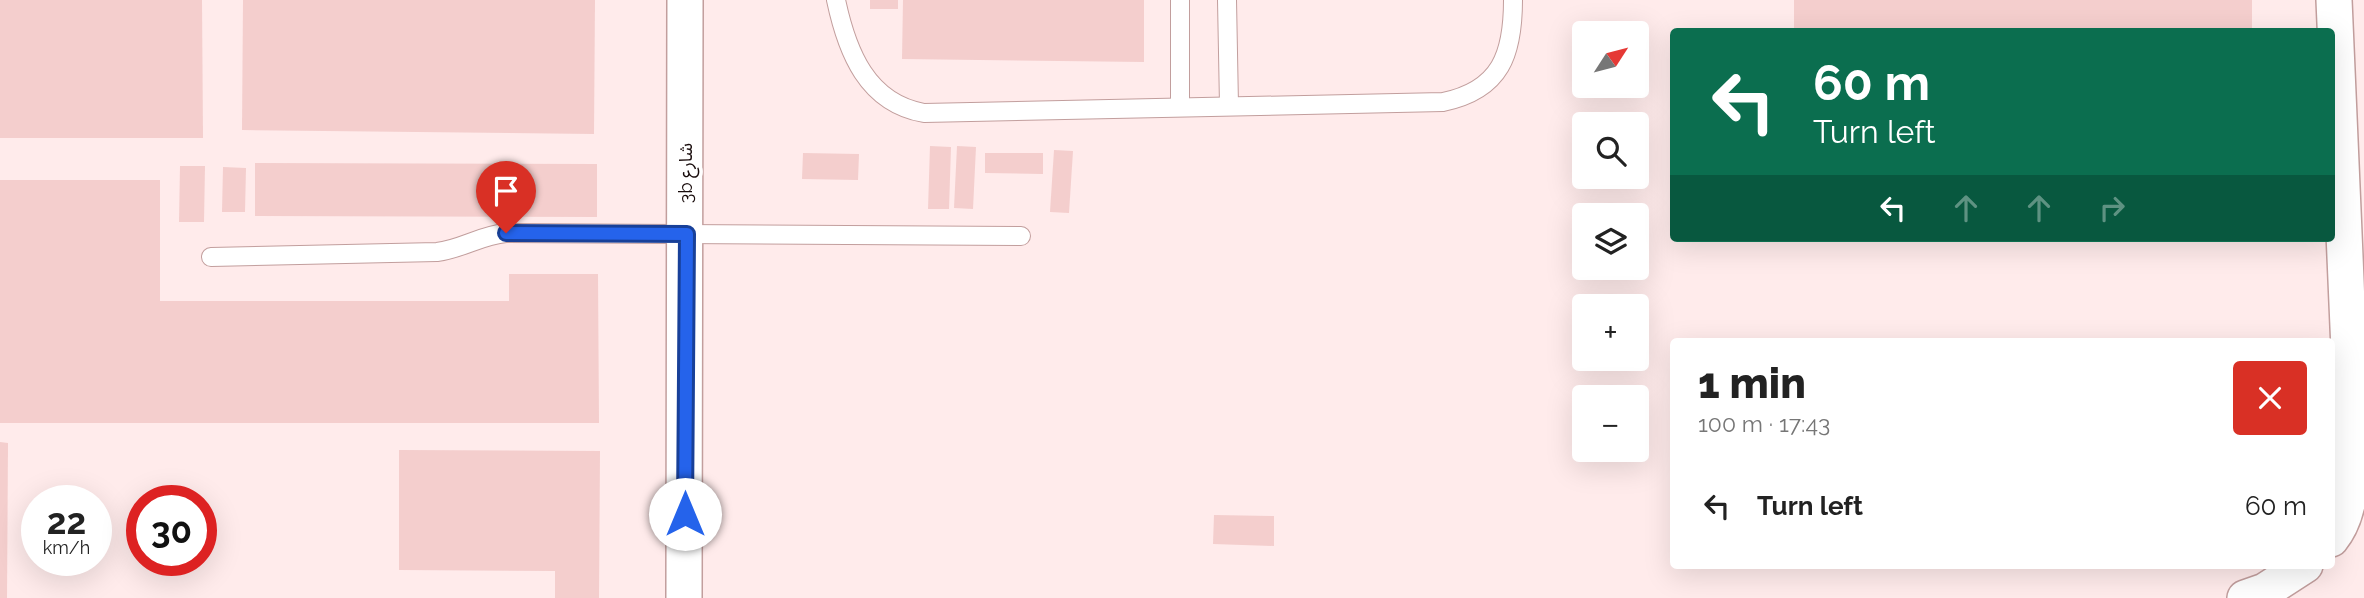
<!DOCTYPE html>
<html lang="en">
<head>
<meta charset="utf-8">
<style>
	:root { --surface:#fff; --page:#f2f2f2; --text:#222; --muted:#767676 }
	body { margin:0; font-family:Raleway,"Noto Sans Arabic",sans-serif; background:var(--page); color:var(--text); height:100vh; display:flex; flex-direction:column; font-size:26px; white-space:nowrap }
	* { box-sizing:border-box; margin:0 }
	p { font-size:23px; color:var(--muted) }
	.icon { flex:none; width:38px; height:38px; fill:none; stroke:currentColor; stroke-width:2; stroke-linecap:round; stroke-linejoin:round }
	.map { position:relative; flex:1; overflow:hidden }
	.panel { position:absolute; left:1670px; top:338px; width:665px; height:231px; display:flex; flex-direction:column; background:var(--surface); border-radius:7px; box-shadow:0 7px 28px #0002 }
	.panel>* { flex:none }
	.top-card { position:absolute; left:1670px; top:28px; width:665px; height:214px; border-radius:7px; box-shadow:0 7px 28px #0002; background:#0b6e4f; color:#fff; overflow:hidden }
	.needle { width:46px; rotate:54deg }
	.buttons { position:absolute; left:1572px; top:21px; display:grid; gap:14px }
	.buttons a { display:grid; place-items:center; width:77px; height:77px; border-radius:7px; background:var(--surface); box-shadow:0 7px 28px #0002; font-size:35px }
	.speed { position:absolute; left:21px; top:485px; display:flex; gap:14px; font-size:35px; font-weight:700; text-align:center }
	.speed>* { display:grid; place-content:center; width:91px; height:91px; border-radius:50%; background:var(--surface); box-shadow:0 7px 28px #0002; line-height:1 }
	.speed small { font-size:18px; font-weight:400 }
	.speed .limit { border:10px solid #d22; background:#fff; color:#111 }
	.pin { position:absolute; display:grid; place-items:center; width:60px; height:60px; color:#fff; margin:-72px -30px; border-radius:50% 50% 50% 0; rotate:-45deg; box-shadow:0 0 7px #0007 }
	.pin .icon { rotate:45deg }
	.me { position:absolute; width:77px; margin:-38px; rotate:0deg; stroke-linejoin:round; filter:drop-shadow(0 0 5px #0008) }
	.turn { display:flex; align-items:center; gap:24px; height:147px; padding:0 28px; font-size:32px }
	.turn .icon { width:91px; height:91px; stroke-width:2.5 }
	.turn b { display:block; font-size:49px; line-height:60px }
	.lanes { display:flex; align-items:center; height:66px; padding:0 28px; background:#0003; justify-content:center; gap:35px; direction:ltr }
	.lanes .off { opacity:.35 }
	.round { display:grid; place-items:center; flex:none; width:74px; height:74px; border-radius:7px; background:var(--page) }
	.overview { display:flex; align-items:center; justify-content:space-between; height:119px; padding:0 28px }
	h1 { font-size:42px; font-weight:800; line-height:52px }
	ul { padding:0; list-style:none }
	li { display:flex; align-items:center; gap:21px; height:98px; padding:0 28px }
	li div { flex:1 }
	li b { display:block; font-size:26px }
	li em { font-style:normal }
	.map>svg:first-child { display:block }
	.built { fill:#ffebeb; fill-rule:evenodd }
	.building { fill:#f4cecd }
	.lines { fill:none; stroke-linecap:round; stroke-linejoin:round }
	.service-casing { stroke:#c29e9d; stroke-width:20 }
	.minor-casing { stroke:#c29e9d; stroke-width:38 }
	.service { stroke:#fff; stroke-width:18 }
	.minor { stroke:#fff; stroke-width:35 }
	.route-casing { stroke:#184099; stroke-width:18 }
	.route { stroke:#2563eb; stroke-width:12 }
	.labels { text-anchor:middle; stroke-width:7; stroke-linejoin:round; paint-order:stroke }
	.street-label { font-size:18px; fill:#170a0a; stroke:#fff }
</style>
</head>
<body>
<div class="map">
<svg width="2364" height="598" viewBox="0 0 2364 598">
	<rect width="100%" height="100%" fill="#f9f9f9"/>
	<path class="built" d="M0 0H2364V598H0ZM1673 32H2331V238H1673ZM1584 33H1636V86H1584ZM1584 124H1636V177H1584ZM1584 215H1636V268H1584ZM1584 306H1636V359H1584ZM1673 341H2331V565H1673ZM1584 397H1636V450H1584ZM37 500H96V560H37ZM142 500H201V560H142Z"/>
	<g class="building">
		<path d="M0 0H202L203 138H0Z"/>
		<path d="M243 0H595L594 134 242 130Z"/>
		<rect x="870" y="0" width="28" height="9"/>
		<path d="M903 0H1144V62L902 59Z"/>
		<rect x="1794" y="0" width="458" height="32"/>
		<path d="M930 146 951 147 949 209H928Z"/>
		<path d="M957 146 976 147 973 209 954 208Z"/>
		<path d="M1054 150 1073 151 1069 213 1050 212Z"/>
		<path d="M803 153 859 154 858 180 802 179Z"/>
		<path d="M985 153H1043V174L985 173Z"/>
		<path d="M255 163 597 164V217L255 216Z"/>
		<path d="M180 166H205L204 222H179Z"/>
		<path d="M223 167 246 168 245 212H222Z"/>
		<path d="M0 180H160V301H509V274H598L599 423H0Z"/>
		<path d="M0 442 8 443 7 598H0Z"/>
		<path d="M399 450 600 451 599 598H555V571L399 570Z"/>
		<path d="M1214 515 1274 516V546L1213 544Z"/>
	</g>
	<g class="lines">
		<g class="service-casing">
			<g id="service">
				<path d="M836 0C847 52 867 103 924 113L1443 102C1501 90 1513 54 1513 0"/>
				<path d="M1180 0V106"/>
				<path d="M1227 0 1229 105"/>
				<path d="M211 257 437 252C462 249 481 235 506 233L1021 236"/>
			</g>
		</g>
		<g class="minor-casing">
			<g id="minor">
				<path d="M2331 539C2356 509 2351 457 2352 420L2334 0"/>
				<path d="M684 598 685 0"/>
				<path d="M2245 598 2265 591 2305 565"/>
			</g>
		</g>
		<use href="#service" class="service"/>
		<use href="#minor" class="minor"/>
	</g>
	<g class="lines">
		<g class="route-casing">
			<path id="route" d="M506 233 687 234 685 514"/>
		</g>
		<use href="#route" class="route"/>
	</g>
	<g class="labels">
		<g class="street-label">
			<text transform="translate(686 173) rotate(-90)" y="6">3b شارع</text>
		</g>
	</g>
</svg>
<div class="buttons">
<a><svg class="needle" viewBox="-14 -14 28 28"><path d="M0-13l5 13h-10z" fill="#e53935"/><path d="M0 13l5-13h-10z" fill="#767676"/></svg></a>
<a><svg class="icon" aria-label="search" viewBox="0 0 24 24"><circle cx="10" cy="10" r="6"/><path d="M15 15l6 6"/></svg></a>
<a><svg class="icon" aria-label="layers" viewBox="0 0 24 24"><path d="M12 4l9 5-9 5-9-5zM3 14l9 5 9-5"/></svg></a>
<a>+</a>
<a>−</a>
</div>
<div class="speed"><div>22<small>km/h</small></div><div class="limit">30</div></div>
<div class="pin" style="left:506px;top:233px;background:#d93025"><svg class="icon" aria-label="arrive" viewBox="0 0 24 24"><path d="M6 21V4h12l-3 4 3 4H6"/></svg></div>
<svg class="me" style="left:685px;top:514px" viewBox="-20 -20 40 40"><circle r="19" fill="#fff"/><path d="M0-13L10 11 0 6-10 11z" fill="#2563eb"/></svg>
<div class="top-card">
<div class="turn"><svg class="icon" aria-label="left" viewBox="0 0 24 24"><path d="M17 20v-9H6M10 6l-5 5 5 5"/></svg><div><b>60 m</b>Turn left</div></div>
<div class="lanes"><svg class="icon" aria-label="left" viewBox="0 0 24 24"><path d="M17 20v-9H6M10 6l-5 5 5 5"/></svg><svg class="icon off" aria-label="ahead" viewBox="0 0 24 24"><path d="M12 20V5M6 11l6-6 6 6"/></svg><svg class="icon off" aria-label="ahead" viewBox="0 0 24 24"><path d="M12 20V5M6 11l6-6 6 6"/></svg><svg class="icon off" aria-label="right" viewBox="0 0 24 24"><path d="M7 20v-9h11M14 6l5 5-5 5"/></svg></div>
</div>
<section class="panel">
<div class="overview"><div><h1>1 min</h1><p>100 m · 17:43</p></div><a class="round" style="background:#d93025;color:#fff"><svg class="icon" aria-label="close" viewBox="0 0 24 24"><path d="M6 6l12 12M18 6L6 18"/></svg></a></div>
<ul>
<li><svg class="icon" aria-label="left" viewBox="0 0 24 24"><path d="M17 20v-9H6M10 6l-5 5 5 5"/></svg><div><b>Turn left</b></div><em>60 m</em></li>
</ul>
</section>
</div>
</body>
</html>
